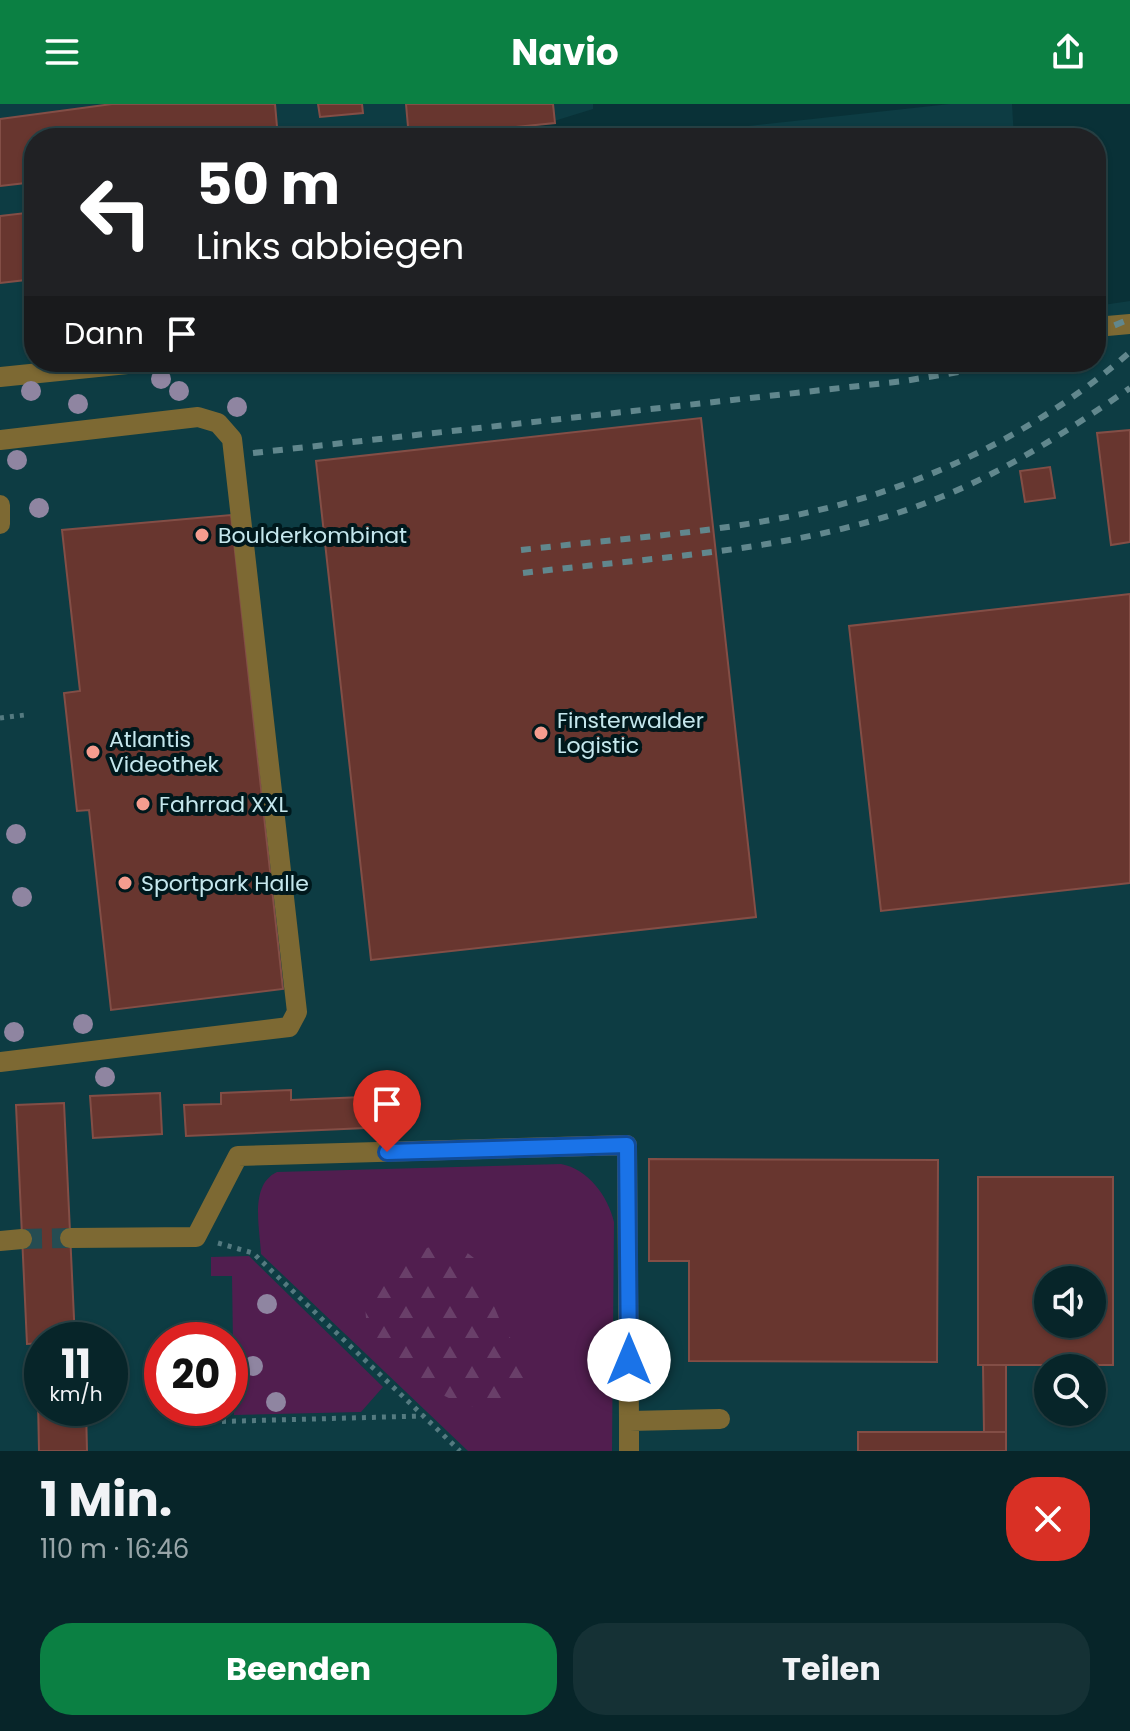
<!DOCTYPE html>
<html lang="de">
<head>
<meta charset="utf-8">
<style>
	:root { --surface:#072529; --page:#153135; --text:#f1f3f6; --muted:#98a5a8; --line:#284246; --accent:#0b8043 }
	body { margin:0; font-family:Poppins,sans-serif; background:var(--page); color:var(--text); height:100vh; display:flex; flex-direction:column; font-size:30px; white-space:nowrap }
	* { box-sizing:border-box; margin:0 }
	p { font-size:26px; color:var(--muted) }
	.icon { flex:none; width:44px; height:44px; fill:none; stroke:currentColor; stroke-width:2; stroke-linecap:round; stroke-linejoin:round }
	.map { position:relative; height:1347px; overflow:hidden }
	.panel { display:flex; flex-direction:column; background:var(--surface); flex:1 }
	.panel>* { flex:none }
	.banner { position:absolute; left:24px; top:24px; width:1082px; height:244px; border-radius:32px; box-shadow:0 2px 6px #0004,0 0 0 2px var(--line); background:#202124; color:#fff; overflow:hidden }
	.fabs { position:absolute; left:1034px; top:1162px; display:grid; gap:16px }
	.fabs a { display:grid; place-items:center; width:72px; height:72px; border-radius:50%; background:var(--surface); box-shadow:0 2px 6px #0004,0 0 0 2px var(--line); font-size:40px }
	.speed { position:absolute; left:24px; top:1218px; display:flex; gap:16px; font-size:40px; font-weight:700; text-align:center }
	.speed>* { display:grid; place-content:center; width:104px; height:104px; border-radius:50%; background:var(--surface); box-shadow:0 2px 6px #0004,0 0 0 2px var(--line); line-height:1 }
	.speed small { font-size:20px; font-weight:400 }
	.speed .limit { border:12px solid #d22; background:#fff; color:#111 }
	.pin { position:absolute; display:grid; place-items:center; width:68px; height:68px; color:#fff; margin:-82px -34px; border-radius:50% 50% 50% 0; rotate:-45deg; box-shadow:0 0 8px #0007 }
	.pin .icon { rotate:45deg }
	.me { position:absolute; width:88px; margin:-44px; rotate:0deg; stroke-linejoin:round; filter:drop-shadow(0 0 6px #0008) }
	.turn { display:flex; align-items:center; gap:28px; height:168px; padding:0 40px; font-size:36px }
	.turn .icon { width:104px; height:104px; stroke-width:2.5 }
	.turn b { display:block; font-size:56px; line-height:68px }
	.then { display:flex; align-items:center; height:76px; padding:0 40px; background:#0003; gap:16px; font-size:30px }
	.round { display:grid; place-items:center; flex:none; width:84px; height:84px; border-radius:32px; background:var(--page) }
	.summary { display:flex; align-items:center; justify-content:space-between; height:136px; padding:0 40px }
	h1 { font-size:48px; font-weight:700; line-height:60px }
	.primary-button { display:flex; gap:16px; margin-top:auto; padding:16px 40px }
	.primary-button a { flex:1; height:92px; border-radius:32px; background:var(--accent); color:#fff; font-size:32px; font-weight:700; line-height:92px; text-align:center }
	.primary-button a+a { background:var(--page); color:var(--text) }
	header { display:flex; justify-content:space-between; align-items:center; height:104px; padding:0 40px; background:var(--accent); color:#fff; font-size:36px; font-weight:700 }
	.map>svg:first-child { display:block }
	.built { fill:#0d3c43; fill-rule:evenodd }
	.grass { fill:#511e4f }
	.forest { fill:url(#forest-firs) }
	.building { fill:#68362f; stroke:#834e46; stroke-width:2; fill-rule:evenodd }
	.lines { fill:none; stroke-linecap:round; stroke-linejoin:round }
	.minor-tunnel { stroke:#254c52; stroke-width:20; stroke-dasharray:20 10; stroke-linecap:butt }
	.path { stroke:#547a80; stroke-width:5; stroke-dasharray:4 6; stroke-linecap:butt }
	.minor { stroke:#7d6933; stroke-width:20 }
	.rail { stroke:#61878d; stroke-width:6; stroke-dasharray:10 10; stroke-linecap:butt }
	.tree { fill:#8f85a1 }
	.route-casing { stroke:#114b97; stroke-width:20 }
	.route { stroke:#1a73e8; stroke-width:14 }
	.poi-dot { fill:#f59d8f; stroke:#00181c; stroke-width:3 }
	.labels { text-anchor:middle; stroke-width:8; stroke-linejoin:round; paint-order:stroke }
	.poi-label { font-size:22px; fill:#c5e7ed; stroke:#00181c; text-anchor:start }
</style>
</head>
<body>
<header><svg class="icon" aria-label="menu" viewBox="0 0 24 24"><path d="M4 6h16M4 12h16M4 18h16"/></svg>Navio<svg class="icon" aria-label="share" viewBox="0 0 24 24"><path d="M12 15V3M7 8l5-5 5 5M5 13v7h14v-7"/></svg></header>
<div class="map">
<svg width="1130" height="1347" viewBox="0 0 1130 1347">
	<defs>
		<pattern id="forest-firs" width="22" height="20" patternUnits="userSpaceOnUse" patternTransform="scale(2)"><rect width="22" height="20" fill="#511e4f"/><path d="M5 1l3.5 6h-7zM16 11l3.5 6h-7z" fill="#693f69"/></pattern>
	</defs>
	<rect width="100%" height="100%" fill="#093137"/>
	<g class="built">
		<path d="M0 0H593V5L499 34H34V258H1096V202L1130 197V1347H0ZM1048 1176H1092V1220H1048ZM42 1236H110V1304H42ZM162 1236H230V1304H162ZM1048 1264H1092V1308H1048Z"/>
		<path d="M950 0H1012L1014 34H638Z"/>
	</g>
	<g class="grass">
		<path d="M561 1060C588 1065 608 1092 614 1118L612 1347H468L261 1150C260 1124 249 1081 277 1068Z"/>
		<path d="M249 1152 383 1283 361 1308 234 1311 232 1172H211V1153Z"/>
	</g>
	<path class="forest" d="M442 1140 461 1144 474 1154 504 1226 530 1259 534 1270 529 1291C482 1328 427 1281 387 1257 372 1247 370 1237 367 1220 357 1172 402 1149 442 1140Z"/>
	<g class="building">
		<path d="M112 0H275L278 34H34V78L0 82V15Z"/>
		<path d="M318 0H362L363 9 320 13Z"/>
		<path d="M406 0H553L555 19 409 34Z"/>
		<path d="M34 108V175L0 179V112Z"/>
		<path d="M701 314 756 813 371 856 316 357Z"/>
		<path d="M1130 326V438L1111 441 1097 329Z"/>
		<path d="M1050 363 1055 394 1025 398 1020 367Z"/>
		<path d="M231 411 283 885 111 906 89 706 77 707 64 589 80 587 62 426Z"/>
		<path d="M1130 490V779L881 807 849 522Z"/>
		<path d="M291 986V996L387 992 388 1023 186 1032 184 1001 221 1000V989Z"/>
		<path d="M160 989 162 1030 93 1034 90 992Z"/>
		<path d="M64 999 75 1236H42V1239L27 1240 16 1001Z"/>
		<path d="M649 1055 938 1056 937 1258 689 1257V1157H649Z"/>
		<path d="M978 1073H1113V1261H978ZM1048 1176H1092V1220H1048Z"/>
		<path d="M42 1245V1304H86L87 1347H39L37 1246Z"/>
		<path d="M983 1261H1006V1328H984Z"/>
		<rect x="858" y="1328" width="148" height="19"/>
	</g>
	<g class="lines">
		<path class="minor-tunnel" d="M22 1135 70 1134"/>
		<g class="path">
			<path d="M0 614 25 611"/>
			<path d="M218 1139 253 1149 460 1347"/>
			<path d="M202 1318 423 1312"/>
		</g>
		<g class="minor">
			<path d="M1096 223 1130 220"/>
			<path d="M0 273 147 258"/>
			<path d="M0 336 198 313 218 319 232 335 297 908 289 923 0 958"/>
			<path d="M0 401V420"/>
			<path d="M70 1134 196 1133 238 1052 627 1041 629 1317"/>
			<path d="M0 1137 22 1135"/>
			<path d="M629 1347V1317L720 1315"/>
		</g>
		<g class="rail">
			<path d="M1096 229 1130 215"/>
			<path d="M253 349 904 277 959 268 1002 258"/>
			<path d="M521 446C623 434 736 428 835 402 942 374 1047 321 1130 248"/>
			<path d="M523 469C663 452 810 447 941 393 1010 365 1069 326 1130 284"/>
		</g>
	</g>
	<g class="tree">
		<circle cx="161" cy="275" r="10"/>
		<circle cx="31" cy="287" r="10"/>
		<circle cx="179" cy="287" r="10"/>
		<circle cx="78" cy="300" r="10"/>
		<circle cx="237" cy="303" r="10"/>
		<circle cx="17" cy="356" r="10"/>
		<circle cx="39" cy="404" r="10"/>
		<circle cx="16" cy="730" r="10"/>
		<circle cx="22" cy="793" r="10"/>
		<circle cx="83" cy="920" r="10"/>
		<circle cx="14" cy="928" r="10"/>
		<circle cx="105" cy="973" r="10"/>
		<circle cx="267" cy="1200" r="10"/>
		<circle cx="253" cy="1262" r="10"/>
		<circle cx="276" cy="1298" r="10"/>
	</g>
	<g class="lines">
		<g class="route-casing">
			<path id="route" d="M387 1048 627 1041 629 1256"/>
		</g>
		<use href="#route" class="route"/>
	</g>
	<g class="poi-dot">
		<circle cx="202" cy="431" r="8"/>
		<circle cx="541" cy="629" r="8"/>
		<circle cx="93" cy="648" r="8"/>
		<circle cx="143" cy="700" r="8"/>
		<circle cx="125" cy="779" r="8"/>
	</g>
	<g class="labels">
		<g class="poi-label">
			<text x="218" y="439">Boulderkombinat</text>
			<text x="557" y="624">Finsterwalder<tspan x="557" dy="25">Logistic</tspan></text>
			<text x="109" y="643">Atlantis<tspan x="109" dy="25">Videothek</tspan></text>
			<text x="159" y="708">Fahrrad XXL</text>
			<text x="141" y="787">Sportpark Halle</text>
		</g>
	</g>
</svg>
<div class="fabs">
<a><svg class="icon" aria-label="sound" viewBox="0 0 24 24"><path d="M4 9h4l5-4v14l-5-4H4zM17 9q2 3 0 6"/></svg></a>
<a><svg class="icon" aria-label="search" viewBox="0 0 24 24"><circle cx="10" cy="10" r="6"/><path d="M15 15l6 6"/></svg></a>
</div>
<div class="speed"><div>11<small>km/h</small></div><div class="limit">20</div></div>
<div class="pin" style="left:387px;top:1048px;background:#d93025"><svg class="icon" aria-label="arrive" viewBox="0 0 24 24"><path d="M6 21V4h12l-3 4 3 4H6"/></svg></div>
<svg class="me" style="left:629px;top:1256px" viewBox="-20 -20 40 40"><circle r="19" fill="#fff"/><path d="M0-13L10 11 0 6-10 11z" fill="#1a73e8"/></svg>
<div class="banner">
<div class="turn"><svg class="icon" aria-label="left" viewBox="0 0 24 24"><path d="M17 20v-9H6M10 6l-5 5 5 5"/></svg><div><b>50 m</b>Links abbiegen</div></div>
<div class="then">Dann<svg class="icon" aria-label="arrive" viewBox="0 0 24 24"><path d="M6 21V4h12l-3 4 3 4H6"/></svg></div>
</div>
</div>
<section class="panel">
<div class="summary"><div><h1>1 Min.</h1><p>110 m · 16:46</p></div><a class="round" style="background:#d93025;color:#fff"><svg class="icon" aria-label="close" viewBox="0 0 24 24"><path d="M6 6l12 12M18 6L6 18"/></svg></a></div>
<div class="primary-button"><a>Beenden</a><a>Teilen</a></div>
</section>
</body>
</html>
